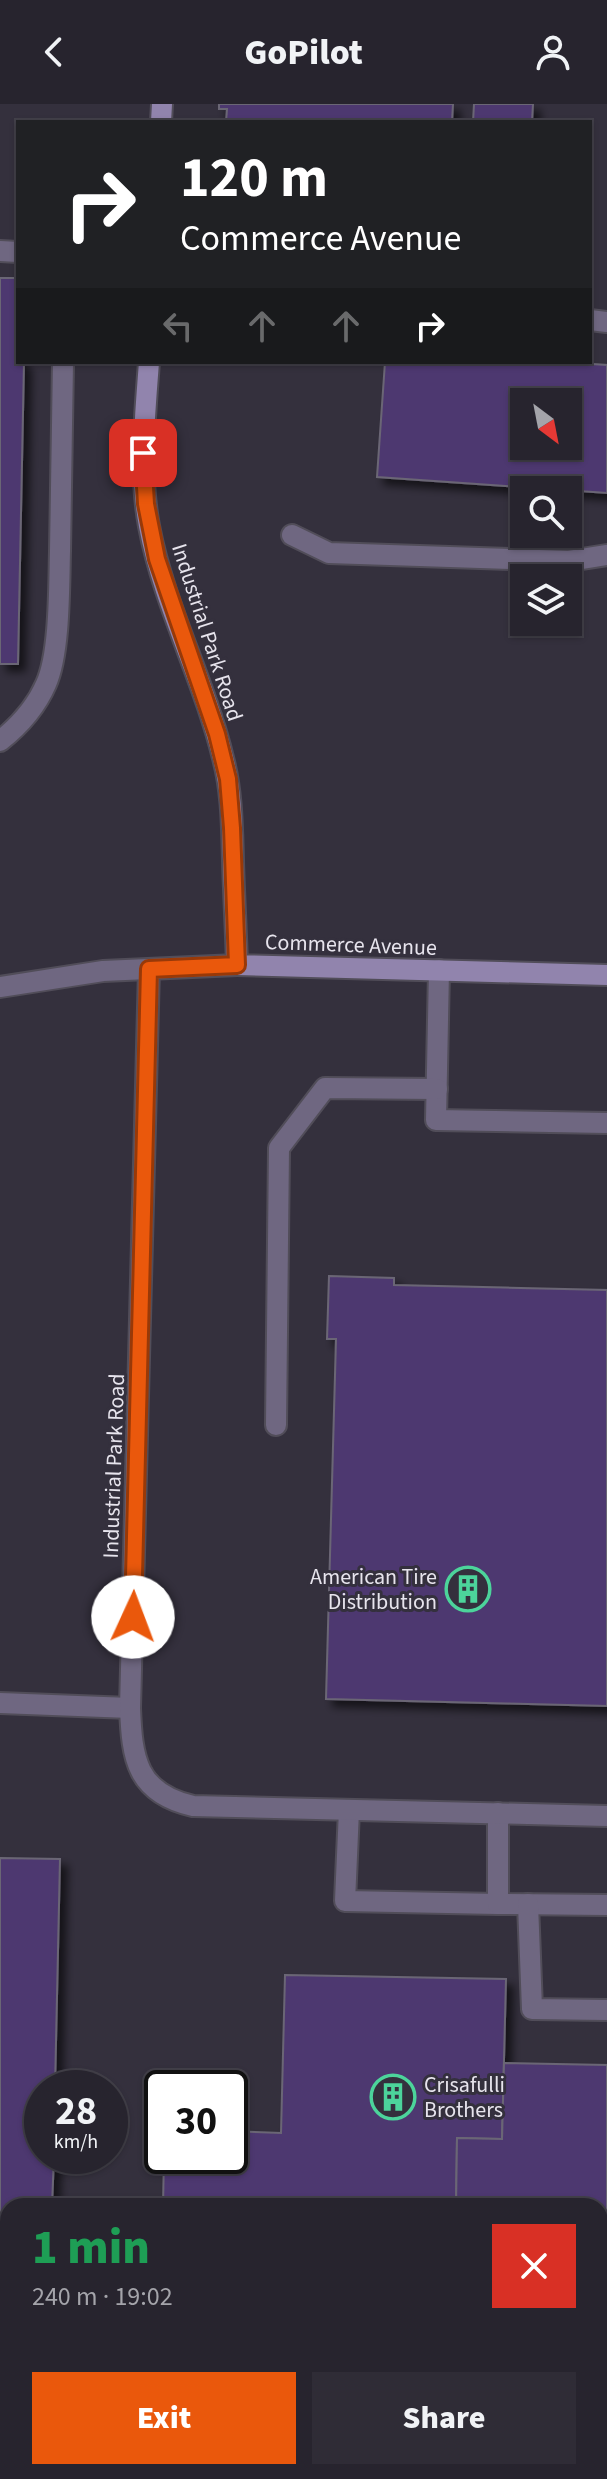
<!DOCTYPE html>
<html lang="en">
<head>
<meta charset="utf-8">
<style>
	:root { --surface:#27242e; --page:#2f2c36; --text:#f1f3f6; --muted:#a4a4aa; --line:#43414a; --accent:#ea580c }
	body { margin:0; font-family:"Source Sans 3",sans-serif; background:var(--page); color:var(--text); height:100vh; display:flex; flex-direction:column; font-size:30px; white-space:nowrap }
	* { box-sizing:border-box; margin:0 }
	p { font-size:26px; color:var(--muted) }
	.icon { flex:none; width:44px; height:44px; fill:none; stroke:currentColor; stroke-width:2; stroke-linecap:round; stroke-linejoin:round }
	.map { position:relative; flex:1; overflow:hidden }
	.panel { position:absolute; left:0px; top:2094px; width:608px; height:282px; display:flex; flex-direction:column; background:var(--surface); border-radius:24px 24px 0 0; box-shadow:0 2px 6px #0004,0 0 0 2px var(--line) }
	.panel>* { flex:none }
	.banner { position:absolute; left:16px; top:16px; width:576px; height:244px; border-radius:0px; box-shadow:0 2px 6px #0004,0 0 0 2px var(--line); background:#202124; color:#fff; overflow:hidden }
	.needle { width:52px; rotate:148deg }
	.controls { position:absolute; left:510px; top:284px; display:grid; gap:16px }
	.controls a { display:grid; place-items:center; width:72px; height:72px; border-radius:0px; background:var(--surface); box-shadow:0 2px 6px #0004,0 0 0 2px var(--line); font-size:40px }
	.speed { position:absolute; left:24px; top:1966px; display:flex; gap:16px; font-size:40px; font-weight:700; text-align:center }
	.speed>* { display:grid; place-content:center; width:104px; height:104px; border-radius:50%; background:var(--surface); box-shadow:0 2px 6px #0004,0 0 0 2px var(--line); line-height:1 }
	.speed small { font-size:20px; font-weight:400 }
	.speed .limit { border:4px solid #111; border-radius:12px; background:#fff; color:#111 }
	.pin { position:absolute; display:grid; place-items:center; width:68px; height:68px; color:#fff; margin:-34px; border-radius:16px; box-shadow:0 4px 12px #0006 }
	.me { position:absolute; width:88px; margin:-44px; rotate:2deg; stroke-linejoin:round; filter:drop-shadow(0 0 6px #0008) }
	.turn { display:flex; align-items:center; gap:28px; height:168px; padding:0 32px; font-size:36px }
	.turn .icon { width:104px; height:104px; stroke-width:2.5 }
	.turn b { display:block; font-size:56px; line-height:68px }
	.lanes { display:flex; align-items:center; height:76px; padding:0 32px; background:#0003; justify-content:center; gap:40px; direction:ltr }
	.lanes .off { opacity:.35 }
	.round { display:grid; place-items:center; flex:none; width:84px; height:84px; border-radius:0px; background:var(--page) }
	.head { display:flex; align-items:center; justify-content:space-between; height:136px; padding:0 32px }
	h1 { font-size:48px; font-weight:800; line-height:60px; color:#1e9e55 }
	.primary-button { display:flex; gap:16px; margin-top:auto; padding:16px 32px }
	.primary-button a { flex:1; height:92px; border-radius:0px; background:var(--accent); color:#fff; font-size:32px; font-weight:800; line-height:92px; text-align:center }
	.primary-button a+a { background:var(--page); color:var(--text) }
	header { display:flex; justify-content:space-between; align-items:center; height:104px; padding:0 32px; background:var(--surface); font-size:36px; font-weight:800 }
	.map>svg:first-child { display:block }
	.building { fill:#4e3970; stroke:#6b6675; stroke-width:2; fill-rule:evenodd; filter:url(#shadow) }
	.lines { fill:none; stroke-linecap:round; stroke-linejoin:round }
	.lane-casing { stroke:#514d59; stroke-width:24 }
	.street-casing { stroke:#514d59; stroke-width:24 }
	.secondary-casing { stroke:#514d59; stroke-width:24 }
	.lane { stroke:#6f6781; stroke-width:20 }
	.street { stroke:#6f6781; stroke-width:20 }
	.secondary { stroke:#9184ad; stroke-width:20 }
	.rail-casing { stroke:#aca9b3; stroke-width:9 }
	.rail { stroke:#34303d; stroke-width:6; stroke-dasharray:18; stroke-linecap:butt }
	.route-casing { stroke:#983908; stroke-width:20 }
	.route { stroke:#ea580c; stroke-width:14 }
	.labels { text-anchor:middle; stroke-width:6; stroke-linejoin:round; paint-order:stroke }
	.street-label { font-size:22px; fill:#e7e4ed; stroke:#34303d }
	.poi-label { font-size:22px; fill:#e7e4ed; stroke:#34303d; text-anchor:end }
</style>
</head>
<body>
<header><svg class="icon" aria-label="back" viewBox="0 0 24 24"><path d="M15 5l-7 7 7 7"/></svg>GoPilot<svg class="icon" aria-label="person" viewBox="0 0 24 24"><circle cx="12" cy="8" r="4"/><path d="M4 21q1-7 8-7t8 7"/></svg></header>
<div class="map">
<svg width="607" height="2375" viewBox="0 0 607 2375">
	<defs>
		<filter id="shadow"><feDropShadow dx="7" dy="7" stdDeviation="4" flood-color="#0009"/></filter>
	</defs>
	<rect width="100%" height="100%" fill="#34303d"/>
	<g class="building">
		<path d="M219 0H453L452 18H226L227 5H219Z"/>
		<path d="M474 0H533L532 18H473Z"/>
		<path d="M0 174H18V258H24L18 560H0Z"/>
		<path d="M385 258H562L607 261V389L377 373ZM524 298H568V342H524Z"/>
		<path d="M329 1172 394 1174V1181L607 1186V1602L326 1595 336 1235H327Z"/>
		<path d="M0 1754 60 1755 55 1984H42V2052H54L52 2102H8V2136L0 2135Z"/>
		<path d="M285 1871 506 1875 502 2035 457 2034 456 2102H163L164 2052H230V2027L281 2029Z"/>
		<path d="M504 1959 607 1961V2267H600V2102H456L457 2034 502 2035Z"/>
	</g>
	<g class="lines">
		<g class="lane-casing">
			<g id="lane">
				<path d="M590 216 607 218"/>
				<path d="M292 431 329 449 569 457 607 451"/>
				<path d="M0 637C19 622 36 603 46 580 60 549 59 483 60 447 61 384 62 321 63 258"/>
				<path d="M439 866 436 1016 607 1019"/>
				<path d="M276 1321 279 1044 325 984 437 985"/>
				<path d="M0 1599 130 1604"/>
				<path d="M349 1706 345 1797 498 1800"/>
				<path d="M498 1709V1800L607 1801"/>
				<path d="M528 1800 532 1905 607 1906"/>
				<path d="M600 2285H607"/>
			</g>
		</g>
		<g class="street-casing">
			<g id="street">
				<path d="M0 147 18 148"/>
				<path d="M149 865 130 1604C132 1654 136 1689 193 1702L607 1712"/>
				<path d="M0 883 103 867 237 861"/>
			</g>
		</g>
		<g class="secondary-casing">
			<g id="secondary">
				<path d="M161 18 162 0"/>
				<path d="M149 258C145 312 139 368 149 422 164 502 204 575 223 654 232 688 232 723 233 757 234 792 236 826 237 861L607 871"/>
			</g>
		</g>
		<use href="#lane" class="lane"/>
		<use href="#street" class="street"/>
		<use href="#secondary" class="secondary"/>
		<g class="rail-casing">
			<g id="rail">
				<path d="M0 2365H8"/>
				<path d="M103 2368 384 2375"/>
			</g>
		</g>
		<use href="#rail" class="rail"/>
	</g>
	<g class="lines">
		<g class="route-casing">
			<path id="route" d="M133 1513 149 865 237 861 232 724 228 675 217 630 157 455 146 400 143 349"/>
		</g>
		<use href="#route" class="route"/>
	</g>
	<defs>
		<g id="building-ring" transform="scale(2.3)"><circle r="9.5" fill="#34303d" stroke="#4cd49b" stroke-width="1.5"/><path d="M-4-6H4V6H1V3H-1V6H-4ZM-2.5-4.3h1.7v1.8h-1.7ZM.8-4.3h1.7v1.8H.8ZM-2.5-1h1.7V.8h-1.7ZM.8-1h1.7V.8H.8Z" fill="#4cd49b"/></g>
	</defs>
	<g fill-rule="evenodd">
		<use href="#building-ring" x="468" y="1485"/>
		<use href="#building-ring" x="393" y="1993"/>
	</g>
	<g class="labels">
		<g class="street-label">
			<text transform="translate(208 528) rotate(72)" y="8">Industrial Park Road</text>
			<text transform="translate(351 840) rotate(2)" y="8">Commerce Avenue</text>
			<text transform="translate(113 1362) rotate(-88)" y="8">Industrial Park Road</text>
		</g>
		<g class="poi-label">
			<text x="437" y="1480">American Tire<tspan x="437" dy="25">Distribution</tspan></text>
			<text x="424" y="1988" text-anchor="start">Crisafulli<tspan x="424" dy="25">Brothers</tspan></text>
		</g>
	</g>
</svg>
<div class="controls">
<a><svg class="needle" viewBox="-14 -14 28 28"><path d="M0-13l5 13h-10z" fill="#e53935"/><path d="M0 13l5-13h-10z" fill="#a4a4aa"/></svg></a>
<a><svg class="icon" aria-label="search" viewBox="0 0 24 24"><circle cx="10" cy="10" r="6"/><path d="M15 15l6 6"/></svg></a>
<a><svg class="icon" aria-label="layers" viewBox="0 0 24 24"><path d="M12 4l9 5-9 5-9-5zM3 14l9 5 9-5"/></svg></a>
</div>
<div class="speed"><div>28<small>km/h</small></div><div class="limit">30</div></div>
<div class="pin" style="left:143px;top:349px;background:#d93025"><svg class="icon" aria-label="arrive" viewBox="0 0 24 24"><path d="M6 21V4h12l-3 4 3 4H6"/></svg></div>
<svg class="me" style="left:133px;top:1513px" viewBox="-20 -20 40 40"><circle r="19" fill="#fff"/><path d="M0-13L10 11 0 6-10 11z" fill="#ea580c"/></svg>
<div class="banner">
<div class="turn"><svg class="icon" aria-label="right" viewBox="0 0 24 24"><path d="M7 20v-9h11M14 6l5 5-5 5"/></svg><div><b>120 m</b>Commerce Avenue</div></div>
<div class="lanes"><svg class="icon off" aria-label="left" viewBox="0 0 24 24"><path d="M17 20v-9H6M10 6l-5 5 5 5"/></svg><svg class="icon off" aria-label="ahead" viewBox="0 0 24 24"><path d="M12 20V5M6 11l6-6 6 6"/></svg><svg class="icon off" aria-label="ahead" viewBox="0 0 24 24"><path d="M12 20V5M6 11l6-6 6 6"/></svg><svg class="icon" aria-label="right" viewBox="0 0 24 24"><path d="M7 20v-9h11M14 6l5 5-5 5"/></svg></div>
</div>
<section class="panel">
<div class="head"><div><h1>1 min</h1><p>240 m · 19:02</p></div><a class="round" style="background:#d93025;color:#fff"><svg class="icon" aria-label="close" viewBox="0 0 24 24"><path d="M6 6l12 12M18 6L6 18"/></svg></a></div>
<div class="primary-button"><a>Exit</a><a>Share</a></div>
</section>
</div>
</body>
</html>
